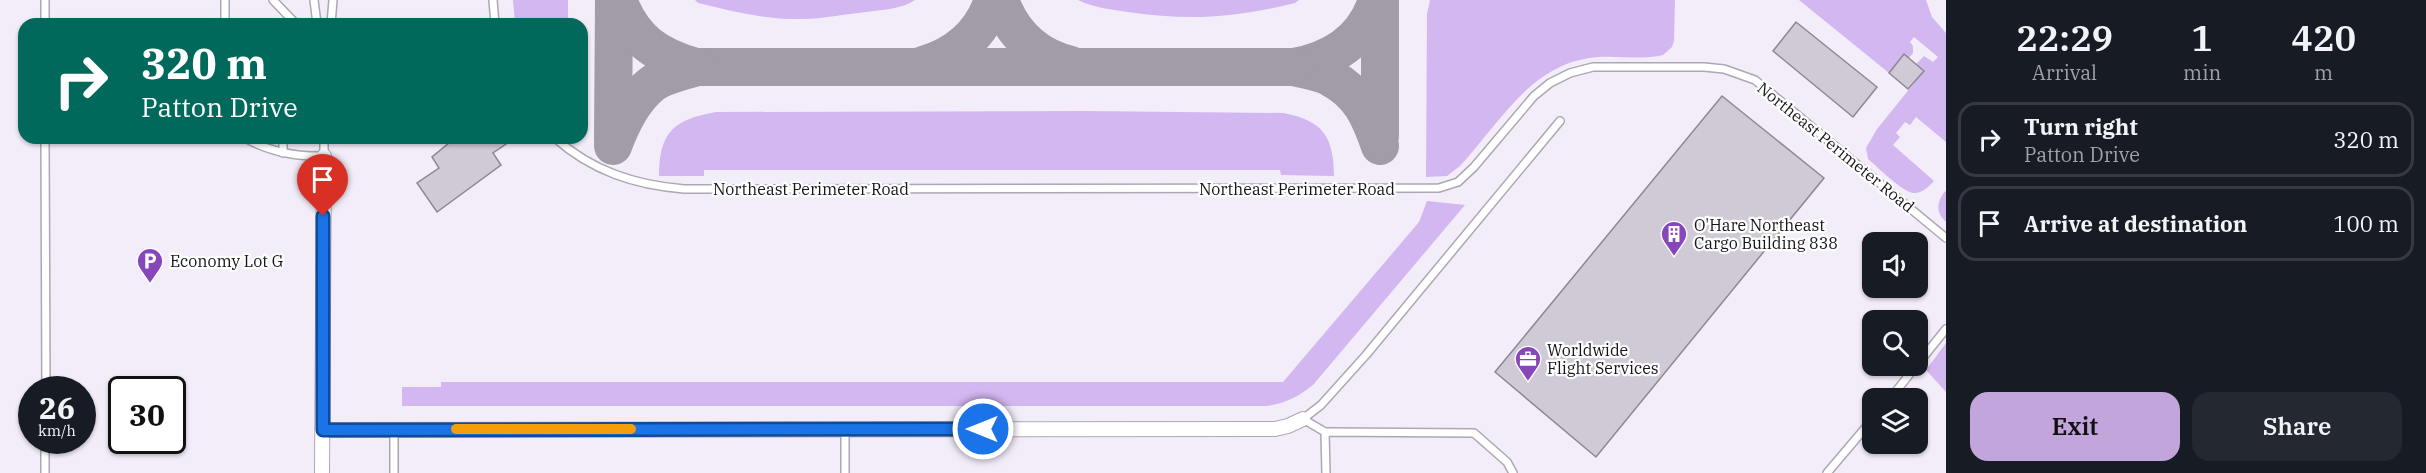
<!DOCTYPE html>
<html lang="en">
<head>
<meta charset="utf-8">
<style>
	:root { --surface:#171b24; --page:#242831; --text:#f1f3f6; --muted:#9ea1a6; --line:#363941; --accent:#c1a5db }
	body { margin:0; font-family:"IBM Plex Serif",serif; background:var(--page); color:var(--text); height:100vh; display:flex; flex-direction:column; font-size:22px; white-space:nowrap }
	* { box-sizing:border-box; margin:0 }
	p { font-size:20px; color:var(--muted) }
	.icon { flex:none; width:33px; height:33px; fill:none; stroke:currentColor; stroke-width:2; stroke-linecap:round; stroke-linejoin:round }
	.map { position:relative; flex:1; overflow:hidden }
	.sheet { display:flex; flex-direction:column; background:var(--surface); width:480px }
	.sheet>* { flex:none }
	.hud { position:absolute; left:18px; top:18px; width:570px; height:126px; border-radius:18px; box-shadow:0 2px 4px #0004; background:#00695c; color:#fff; overflow:hidden }
	.tools { position:absolute; left:1862px; top:232px; display:grid; gap:12px }
	.tools a { display:grid; place-items:center; width:66px; height:66px; border-radius:12px; background:var(--surface); box-shadow:0 2px 4px #0004; font-size:30px }
	.speed { position:absolute; left:18px; top:376px; display:flex; gap:12px; font-size:30px; font-weight:700; text-align:center }
	.speed>* { display:grid; place-content:center; width:78px; height:78px; border-radius:50%; background:var(--surface); box-shadow:0 2px 4px #0004; line-height:1 }
	.speed small { font-size:15px; font-weight:400 }
	.speed .limit { border:3px solid #111; border-radius:9px; background:#fff; color:#111 }
	.pin { position:absolute; display:grid; place-items:center; width:51px; height:51px; color:#fff; margin:-62px -26px; border-radius:50% 50% 50% 0; rotate:-45deg; box-shadow:0 0 6px #0007 }
	.pin .icon { rotate:45deg }
	.me { position:absolute; width:66px; margin:-33px; rotate:270deg; stroke-linejoin:round; filter:drop-shadow(0 0 4px #0008) }
	.turn { display:flex; align-items:center; gap:21px; height:126px; padding:0 24px; font-size:27px }
	.turn .icon { width:78px; height:78px; stroke-width:2.5 }
	.turn b { display:block; font-size:42px; line-height:51px }
	.eta { display:flex; justify-content:space-evenly; align-items:center; height:102px; text-align:center }
	.eta b { font-size:36px; font-weight:600; line-height:42px }
	.primary-button { display:flex; gap:12px; margin-top:auto; padding:12px 24px }
	.primary-button a { flex:1; height:69px; border-radius:18px; background:var(--accent); color:#111; font-size:24px; font-weight:600; line-height:69px; text-align:center }
	.primary-button a+a { background:var(--page); color:var(--text) }
	ul { padding:0; list-style:none }
	li { display:flex; align-items:center; gap:18px; height:75px; margin:0 12px 9px; padding:0 12px; border:3px solid var(--line); border-radius:18px }
	li div { flex:1 }
	li b { display:block; font-size:22px }
	li em { font-style:normal }
	main { display:flex; flex:1; min-height:0 }
	.map>svg:first-child { display:block }
	.green { fill:#d3b7f1 }
	.lines { fill:none; stroke-linecap:round; stroke-linejoin:round }
	.taxiway { stroke:#a19ca6; stroke-width:38 }
	.building { fill:#d0cad7; stroke:#8d8793; stroke-width:1.5 }
	.service-casing { stroke:#ada7b3; stroke-width:10 }
	.minor-casing { stroke:#ada7b3; stroke-width:16 }
	.service { stroke:#fff; stroke-width:7 }
	.minor { stroke:#fff; stroke-width:14 }
	.route-casing { stroke:#114b97; stroke-width:15 }
	.route { stroke:#1a73e8; stroke-width:10 }
	.slow { stroke:#f59e0b; stroke-width:10 }
	.labels { text-anchor:middle; stroke-width:4.5; stroke-linejoin:round; paint-order:stroke }
	.street-label { font-size:16px; fill:#171419; stroke:#fefefe }
	.poi-label { font-size:16px; fill:#171419; stroke:#fefefe; text-anchor:start }
</style>
</head>
<body>
<main>
<div class="map">
<svg width="1946" height="473" viewBox="0 0 1946 473">
	<rect width="100%" height="100%" fill="#f3edfa"/>
	<g class="green">
		<path d="M513 0H568V24H515Z"/>
		<path d="M695 0H915C902 9 881 10 866 12 845 14 823 19 802 19 767 20 731 11 698 3Z"/>
		<path d="M1078 0H1299L1295 3C1235 18 1189 21 1128 12 1110 9 1094 8 1078 0Z"/>
		<path d="M1430 0H1675L1674 41 1672 47 1663 55C1639 61 1613 54 1589 58 1529 67 1498 125 1460 166L1447 176 1426 177 1427 14Z"/>
		<path d="M1799 0H1926L1932 17 1946 33V142L1916 117 1910 125 1905 122 1896 133 1900 137 1893 145 1934 181C1928 187 1923 193 1914 193 1903 193 1878 167 1868 159L1866 148 1877 129 1924 71 1916 64 1924 56 1933 62 1938 57 1914 37 1910 42 1913 46V53L1909 58 1904 54 1889 73Z"/>
		<path d="M1086 111 1283 113C1322 120 1334 136 1334 176L1281 175 1280 170H704V176H659C659 131 675 119 716 112Z"/>
		<path d="M1945 191 1946 192V222C1935 212 1937 202 1945 191Z"/>
		<path d="M1427 201 1465 205 1313 385C1298 397 1286 403 1267 406H402V387H441V382H1283L1419 222Z"/>
		<path d="M1946 343V392L1926 370Z"/>
	</g>
	<g class="lines">
		<g class="taxiway">
			<path d="M1000 0C1012 34 1037 57 1071 65"/>
			<path d="M1377 0C1365 39 1333 60 1294 67 1306 70 1321 72 1331 78 1360 93 1370 117 1380 146"/>
			<path d="M923 65C956 56 982 34 993 0"/>
			<path d="M696 67H1294"/>
			<path d="M1380 136V0"/>
			<path d="M613 139 614 0"/>
			<path d="M613 146C621 124 633 99 652 84 664 75 682 72 696 67 657 56 633 40 618 0"/>
		</g>
	</g>
	<g class="building">
		<path d="M1796 22 1877 87 1853 117 1773 51Z"/>
		<path d="M1904 54 1924 71 1908 89 1889 73Z"/>
		<path d="M1722 96 1824 178 1596 457 1495 372Z"/>
		<path d="M455 138H515L493 153 501 165 437 212 417 183 439 168 432 157Z"/>
	</g>
	<g class="lines">
		<g class="service-casing">
			<g id="service">
				<path d="M45 0V24"/>
				<path d="M273 0 296 24"/>
				<path d="M314 0 317 24"/>
				<path d="M493 0 495 24"/>
				<path d="M225 24V0"/>
				<path d="M331 24 333 0"/>
				<path d="M45 138 46 390"/>
				<path d="M245 138C270 152 295 157 324 156V138"/>
				<path d="M283 138V153"/>
				<path d="M555 138C592 171 635 185 684 189L1439 188 1458 182 1474 167 1534 96 1550 83 1570 73 1593 67H1704L1724 69 1755 80 1946 238"/>
				<path d="M1917 365 1946 329"/>
				<path d="M1890 399 1916 366"/>
				<path d="M394 429V473"/>
				<path d="M1325 432 1303 419 1321 405 1366 355 1560 121"/>
				<path d="M45 441V473"/>
				<path d="M845 473V429"/>
				<path d="M1326 473 1325 432 1474 433 1507 462 1513 473"/>
				<path d="M1827 473 1872 420"/>
			</g>
		</g>
		<g class="minor-casing">
			<g id="minor">
				<path d="M323 430 1275 429 1288 426 1303 419"/>
				<path d="M322 473 324 156"/>
			</g>
		</g>
		<use href="#service" class="service"/>
		<use href="#minor" class="minor"/>
	</g>
	<g class="lines">
		<g class="route-casing">
			<path id="route" d="M323 216V430L983 429"/>
		</g>
		<use href="#route" class="route"/>
		<path class="slow" d="M456 429H631"/>
	</g>
	<defs>
		<g id="building-pin" transform="scale(1.35)"><path d="M0 17L-7.5 6A9.5 9.5 0 1 1 7.5 6Z" fill="#8746ba" stroke="#fefefe"/><path d="M-4-6H4V6H1V3H-1V6H-4ZM-2.5-4.3h1.7v1.8h-1.7ZM.8-4.3h1.7v1.8H.8ZM-2.5-1h1.7V.8h-1.7ZM.8-1h1.7V.8H.8Z" fill="#fff"/></g>
		<g id="parking-pin" transform="scale(1.35)"><path d="M0 17L-7.5 6A9.5 9.5 0 1 1 7.5 6Z" fill="#8746ba" stroke="#fefefe"/><path d="M-3.5-5.5H1a3.5 3.5 0 0 1 0 7H-1V5.5H-3.5ZM-1-3.4V-.6H.8a1.4 1.4 0 0 0 0-2.8Z" fill="#fff"/></g>
		<g id="office-pin" transform="scale(1.35)"><path d="M0 17L-7.5 6A9.5 9.5 0 1 1 7.5 6Z" fill="#8746ba" stroke="#fefefe"/><path d="M-6-3h4V-5.5h4V-3h4V5H-6ZM-1-4.5V-3h2v-1.5ZM-6 0V1H6V0Z" fill="#fff"/></g>
	</defs>
	<g fill-rule="evenodd">
		<use href="#building-pin" x="1674" y="234"/>
		<use href="#parking-pin" x="150" y="261"/>
		<use href="#office-pin" x="1528" y="359"/>
	</g>
	<g class="labels">
		<g class="street-label">
			<text transform="translate(1836 147) rotate(39)" y="6">Northeast Perimeter Road</text>
			<text x="811" y="195">Northeast Perimeter Road</text>
			<text x="1297" y="195">Northeast Perimeter Road</text>
		</g>
		<g class="poi-label">
			<text x="1694" y="231">O'Hare Northeast<tspan x="1694" dy="18">Cargo Building 838</tspan></text>
			<text x="170" y="267">Economy Lot G</text>
			<text x="1547" y="356">Worldwide<tspan x="1547" dy="18">Flight Services</tspan></text>
		</g>
	</g>
</svg>
<div class="tools">
<a><svg class="icon" aria-label="sound" viewBox="0 0 24 24"><path d="M4 9h4l5-4v14l-5-4H4zM17 9q2 3 0 6"/></svg></a>
<a><svg class="icon" aria-label="search" viewBox="0 0 24 24"><circle cx="10" cy="10" r="6"/><path d="M15 15l6 6"/></svg></a>
<a><svg class="icon" aria-label="layers" viewBox="0 0 24 24"><path d="M12 4l9 5-9 5-9-5zM3 14l9 5 9-5"/></svg></a>
</div>
<div class="speed"><div>26<small>km/h</small></div><div class="limit">30</div></div>
<div class="pin" style="left:323px;top:216px;background:#d93025"><svg class="icon" aria-label="arrive" viewBox="0 0 24 24"><path d="M6 21V4h12l-3 4 3 4H6"/></svg></div>
<svg class="me" style="left:983px;top:429px" viewBox="-20 -20 40 40"><circle r="17" fill="#1a73e8" stroke="#fff" stroke-width="3"/><path d="M0-11L8 9 0 5-8 9z" fill="#fff"/></svg>
<div class="hud">
<div class="turn"><svg class="icon" aria-label="right" viewBox="0 0 24 24"><path d="M7 20v-9h11M14 6l5 5-5 5"/></svg><div><b>320 m</b>Patton Drive</div></div>
</div>
</div>
<section class="sheet">
<div class="eta">
<div><b>22:29</b><p>Arrival</p></div>
<div><b>1</b><p>min</p></div>
<div><b>420</b><p>m</p></div>
</div>
<ul>
<li><svg class="icon" aria-label="right" viewBox="0 0 24 24"><path d="M7 20v-9h11M14 6l5 5-5 5"/></svg><div><b>Turn right</b><p>Patton Drive</p></div><em>320 m</em></li>
<li><svg class="icon" aria-label="arrive" viewBox="0 0 24 24"><path d="M6 21V4h12l-3 4 3 4H6"/></svg><div><b>Arrive at destination</b></div><em>100 m</em></li>
</ul>
<div class="primary-button"><a>Exit</a><a>Share</a></div>
</section>
</main>
</body>
</html>
